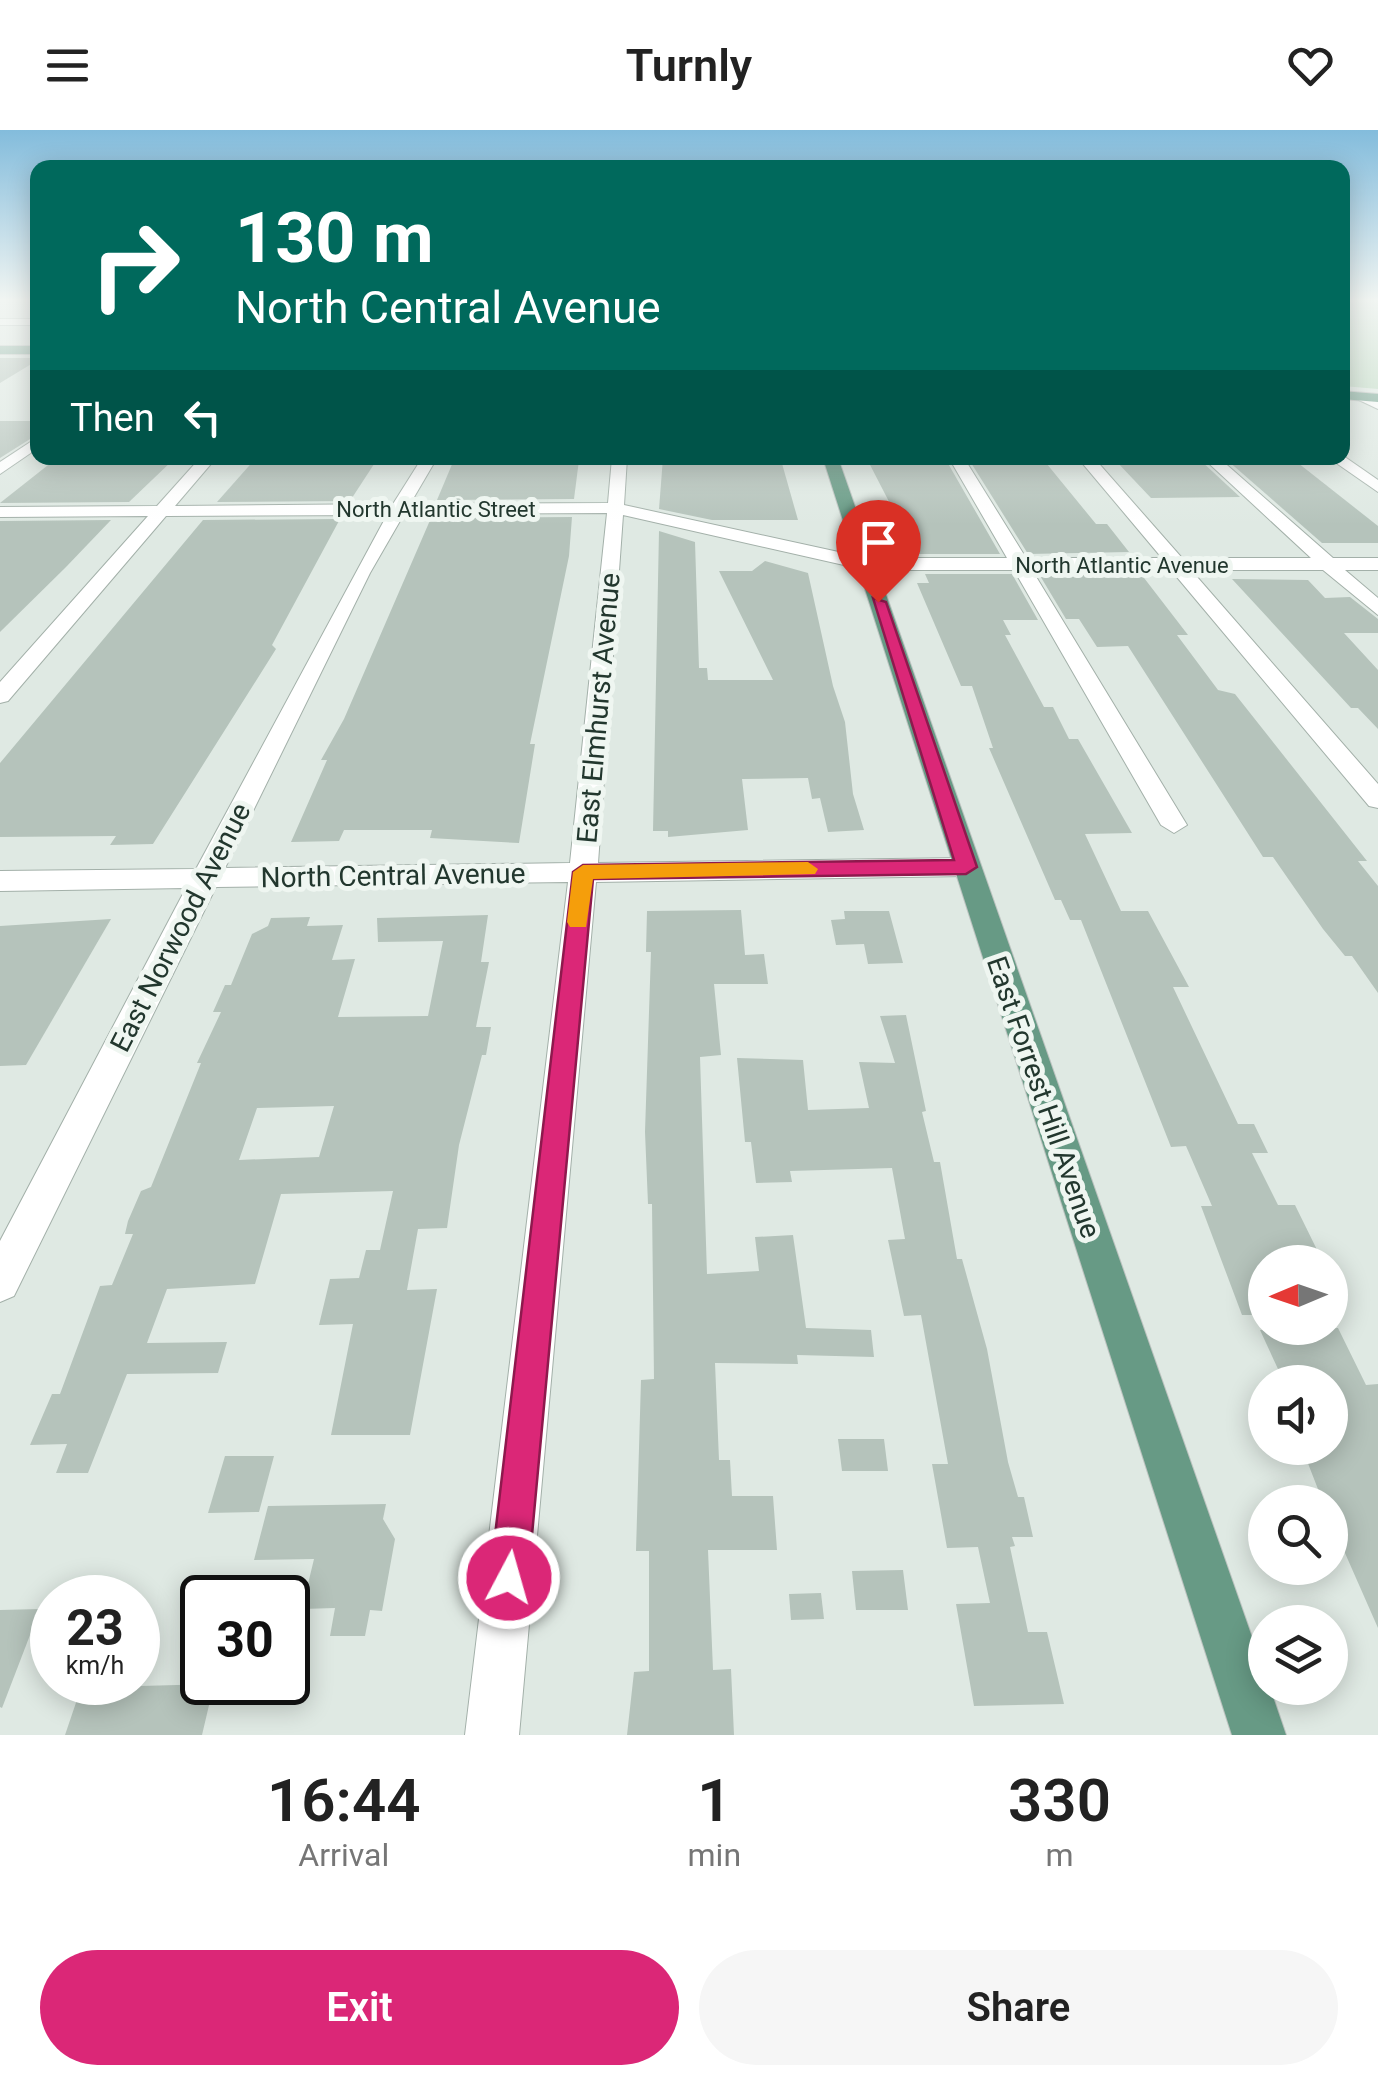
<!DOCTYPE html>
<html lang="en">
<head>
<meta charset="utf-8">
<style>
	:root { --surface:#fff; --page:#f6f6f6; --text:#222; --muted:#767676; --accent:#db2777 }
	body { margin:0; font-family:Roboto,sans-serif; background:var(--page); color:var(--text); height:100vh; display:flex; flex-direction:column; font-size:38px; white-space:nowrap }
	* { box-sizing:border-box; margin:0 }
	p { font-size:32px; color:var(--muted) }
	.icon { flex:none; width:55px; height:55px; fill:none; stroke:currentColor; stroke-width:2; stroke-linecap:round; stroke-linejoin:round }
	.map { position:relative; height:1605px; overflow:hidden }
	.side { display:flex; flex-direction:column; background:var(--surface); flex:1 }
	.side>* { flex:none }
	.hud { position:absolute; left:30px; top:30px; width:1320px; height:305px; border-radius:20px; box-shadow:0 5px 25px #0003; background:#00695c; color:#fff; overflow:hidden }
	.needle { width:65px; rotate:268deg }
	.tools { position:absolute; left:1248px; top:1115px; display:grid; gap:20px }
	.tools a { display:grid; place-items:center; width:100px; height:100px; border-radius:50%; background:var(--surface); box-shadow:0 5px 25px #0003; font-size:50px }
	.speed { position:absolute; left:30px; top:1445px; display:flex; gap:20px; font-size:50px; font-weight:700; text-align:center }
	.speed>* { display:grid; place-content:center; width:130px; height:130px; border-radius:50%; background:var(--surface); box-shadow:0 5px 25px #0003; line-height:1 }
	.speed small { font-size:25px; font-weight:400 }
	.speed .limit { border:5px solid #111; border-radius:15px; background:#fff; color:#111 }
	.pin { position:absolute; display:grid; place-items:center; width:85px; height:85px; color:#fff; margin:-102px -42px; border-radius:50% 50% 50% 0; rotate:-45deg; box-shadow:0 0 10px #0007 }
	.pin .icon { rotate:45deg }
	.me { position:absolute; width:110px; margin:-55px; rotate:6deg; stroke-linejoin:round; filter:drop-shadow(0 0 8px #0008) }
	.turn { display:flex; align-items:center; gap:35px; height:210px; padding:0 40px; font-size:45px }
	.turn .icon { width:130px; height:130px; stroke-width:2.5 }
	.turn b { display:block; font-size:70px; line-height:85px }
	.then { display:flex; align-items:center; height:95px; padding:0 40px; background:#0003; gap:20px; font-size:38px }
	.eta { display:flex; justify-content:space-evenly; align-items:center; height:170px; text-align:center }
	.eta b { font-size:60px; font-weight:600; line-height:70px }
	.primary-button { display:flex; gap:20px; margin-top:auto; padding:20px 40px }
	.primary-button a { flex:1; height:115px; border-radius:60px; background:var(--accent); color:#fff; font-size:40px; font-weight:600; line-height:115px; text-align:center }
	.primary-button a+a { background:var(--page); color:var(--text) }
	header { display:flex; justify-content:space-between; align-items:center; height:130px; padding:0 40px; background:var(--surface); font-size:45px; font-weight:600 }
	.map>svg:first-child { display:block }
	.green { fill:#b9d8bd }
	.building { fill:#b5c3bb; fill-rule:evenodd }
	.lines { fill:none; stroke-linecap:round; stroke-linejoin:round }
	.minor-casing { stroke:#a3b0a9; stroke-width:2 }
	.major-casing { stroke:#bdc3c0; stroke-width:2 }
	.minor { fill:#fff; fill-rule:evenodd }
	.major { fill:#679a85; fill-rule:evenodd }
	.route { fill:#db2777; stroke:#8e194d; stroke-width:2.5 }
	.slow { fill:#f59e0b }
	.labels { text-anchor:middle; stroke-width:10; stroke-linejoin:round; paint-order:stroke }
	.far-street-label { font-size:22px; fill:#22372e; stroke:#eff6f1 }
	.street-label { font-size:28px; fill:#22372e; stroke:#eff6f1 }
</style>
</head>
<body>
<header><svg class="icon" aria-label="menu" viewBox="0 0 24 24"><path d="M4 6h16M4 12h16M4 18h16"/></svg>Turnly<svg class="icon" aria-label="heart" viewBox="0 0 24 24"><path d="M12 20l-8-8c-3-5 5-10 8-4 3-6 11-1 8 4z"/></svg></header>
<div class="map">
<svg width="1378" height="1605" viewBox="0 0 1378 1605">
	<rect width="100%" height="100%" fill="#dfe9e3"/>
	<path class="green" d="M1343 170H1378V259L1343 256Z"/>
	<g class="building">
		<path d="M0 228H38V230L0 253Z"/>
		<path d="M0 291H38V304L0 328Z"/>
		<path d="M57 328H175L129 372 0 373Z"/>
		<path d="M256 328H378L350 371 217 372Z"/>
		<path d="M501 328 579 330 574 369 437 370 453 332Z"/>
		<path d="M663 328 781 330 798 390H712L659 379Z"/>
		<path d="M945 328 946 330 1000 424H916L867 329Z"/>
		<path d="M968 328H1042L1096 394H1107L1129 422 1028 424Z"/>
		<path d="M1293 329 1378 396V413H1322L1227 330Z"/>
		<path d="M1200 330 1240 367 1151 368 1116 331Z"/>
		<path d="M572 387 569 426 530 614H535L519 713 430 708 432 700H344L339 711 291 712 327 630H321L344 589 431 388Z"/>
		<path d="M340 389 272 515 276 519 153 714 110 715 116 706 0 707V633L203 390Z"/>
		<path d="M111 390 66 437 0 502V391Z"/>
		<path d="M659 401 695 412 699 538H707L708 550H773L719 441H752L765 431 808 443 833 556 845 592 853 664 864 700 828 702 820 668 812 669 808 648 742 649 748 700 668 707V701H653Z"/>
		<path d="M925 444H1012L1038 490H1003L1011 505H1005L1044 577H1053L1069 609H1078L1132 703 1085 704 1121 781H1148L1189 857H1173L1238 994H1254L1268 1023H1252L1278 1075H1295L1323 1132H1265V1185H1242L1201 1076H1212L1186 1016 1171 1017 1081 790H1070L1061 770H1055L989 618H993L972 556H961L917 453H929Z"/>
		<path d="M1039 444H1141L1188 505H1177L1218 560 1235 564 1367 731H1358L1378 756V863L1352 826H1345L1323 799 1273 727H1263L1128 516 1097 517 1079 489H1066Z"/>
		<path d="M1232 449 1308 450 1325 468 1350 467 1378 489V503H1344L1378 540V599L1358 578H1351Z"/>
		<path d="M741 780 745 825 764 824 768 854H714L721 925 700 927 707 1144 759 1141 755 1107 793 1105 806 1198 871 1200 874 1227 797 1225 798 1234 715 1233 719 1330H730L732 1366H773L777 1420H708L713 1540 731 1539 734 1605H627L634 1542 649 1541V1421H636L641 1250 654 1249 652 1074H648L645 1002 651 822H646L647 781Z"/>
		<path d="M844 781H889L903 833 868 834 864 814 836 815 831 790 845 789Z"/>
		<path d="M488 785 481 832H489L476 897H491L486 925H482L459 1015 447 1098 418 1099 407 1160 437 1159 410 1305H331L353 1194 319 1195 330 1149 359 1148 366 1120H380L393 1061 281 1064 255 1154 167 1159 147 1213 227 1212 218 1243 127 1244 88 1343H56L67 1314 30 1315 52 1264H60L100 1156 112 1155 133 1104H125L128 1091 141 1061 151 1057 201 933H197L221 882H213L225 855H231L252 804 268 796 271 788 310 787 307 796 343 795 332 830 355 829 338 887 428 886 443 811 378 812 377 788ZM334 976 319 1027 239 1030 257 978Z"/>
		<path d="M111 789 26 935 0 936V796Z"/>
		<path d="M906 885 926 981 922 982 934 1032H940L957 1129H962L987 1219 1008 1332 1018 1367H1024L1033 1407H1012L1015 1416 1010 1417 1028 1502H1047L1064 1574 974 1576 956 1474 990 1473 978 1417 947 1418 932 1334H948L921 1185 904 1186 888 1110 905 1109 892 1038 790 1041 792 1052 756 1053 751 1012H745L737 928 803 930 808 980 869 978 859 932 895 933 880 886Z"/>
		<path d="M1338 1198 1366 1255 1378 1254V1498L1330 1389V1372H1323L1302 1318H1330V1252H1284L1260 1200Z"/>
		<path d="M838 1309H884L888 1341H842Z"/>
		<path d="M225 1326H274L259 1382 208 1383Z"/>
		<path d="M386 1374 383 1389 395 1409 382 1481 370 1480 365 1506H330L335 1478 302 1479 314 1429 254 1430 268 1376Z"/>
		<path d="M903 1440 908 1480H856L852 1441Z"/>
		<path d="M821 1463 824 1489 791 1490 789 1464Z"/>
		<path d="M40 1479 2 1578 0 1577V1480Z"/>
		<path d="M83 1552H141L140 1556 214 1554 202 1605H65Z"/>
	</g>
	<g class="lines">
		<g class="minor-casing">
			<g id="minor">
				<rect x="0" y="189" width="38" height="6"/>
				<path d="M1359 264 1378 269V279L1359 270Z"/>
				<path d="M38 307V318L0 344V332Z"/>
				<path d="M1342 325 1378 350V362L1329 328Z"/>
				<path d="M200 328H216L175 376 393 374 422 328H437L410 374 608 373 612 328H627L624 375 866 428H1007L949 328H964L1026 428H1162L1078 328H1094L1182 428H1311L1203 328H1219L1333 428H1378V440H1345L1378 468V485L1323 440H1191L1378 654V678L1369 676 1171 440H1032L1187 695 1174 703 1161 695 1014 440H866L623 385 598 733 966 728 980 737 966 746 596 752 519 1605H465L568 752 216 757 14 1166 0 1172V1111L186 758 0 761V741L196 739 387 385 166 386 8 571 0 573V552L148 386 0 387V377L157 376ZM607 383 570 733 225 738 370 443 404 384Z"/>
			</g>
		</g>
		<g class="major-casing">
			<g id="major">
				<rect x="0" y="216" width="38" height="8"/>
				<path d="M1342 261 1378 264V272L1342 269Z"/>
				<path d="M823 328H838L1265 1544V1558H1270L1286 1605H1232Z"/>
			</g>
		</g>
		<use href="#minor" class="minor"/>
		<use href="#major" class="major"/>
	</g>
	<linearGradient id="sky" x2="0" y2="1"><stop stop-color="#83bcdc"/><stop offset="0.43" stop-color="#f1f5f2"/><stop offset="1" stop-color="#f1f5f2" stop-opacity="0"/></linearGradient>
	<rect width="1378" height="395" fill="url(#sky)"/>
	<path class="route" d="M873 468 886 472 977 737 966 744 593 749 528 1448 522 1461 509 1467 495 1461 490 1448 573 742 583 735 954 730Z"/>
	<path class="slow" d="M808 732 818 739 815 744 593 749 586 797H570L567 792 573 742 583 735Z"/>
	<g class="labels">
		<g class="far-street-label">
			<text x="436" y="387">North Atlantic Street</text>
			<text x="1122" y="443">North Atlantic Avenue</text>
		</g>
		<g class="street-label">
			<text transform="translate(598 578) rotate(-85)" y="10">East Elmhurst Avenue</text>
			<text transform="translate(393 745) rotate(-1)" y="10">North Central Avenue</text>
			<text transform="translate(180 797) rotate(-63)" y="10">East Norwood Avenue</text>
			<text transform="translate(1044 967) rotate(71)" y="10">East Forrest Hill Avenue</text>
		</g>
	</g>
</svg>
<div class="tools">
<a><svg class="needle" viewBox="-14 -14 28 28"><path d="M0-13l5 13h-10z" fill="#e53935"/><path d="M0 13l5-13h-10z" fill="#767676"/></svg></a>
<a><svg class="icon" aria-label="sound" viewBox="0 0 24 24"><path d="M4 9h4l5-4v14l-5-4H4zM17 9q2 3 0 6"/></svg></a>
<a><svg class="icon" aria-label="search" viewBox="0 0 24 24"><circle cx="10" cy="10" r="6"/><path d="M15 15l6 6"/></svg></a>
<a><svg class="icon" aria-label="layers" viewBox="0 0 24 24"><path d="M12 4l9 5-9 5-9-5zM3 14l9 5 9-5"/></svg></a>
</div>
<div class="speed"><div>23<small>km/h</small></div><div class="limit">30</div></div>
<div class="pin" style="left:878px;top:472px;background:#d93025"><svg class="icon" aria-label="arrive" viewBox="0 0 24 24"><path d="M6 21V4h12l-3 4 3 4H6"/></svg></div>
<svg class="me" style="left:509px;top:1448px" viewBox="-20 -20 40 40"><circle r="17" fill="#db2777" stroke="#fff" stroke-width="3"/><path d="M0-11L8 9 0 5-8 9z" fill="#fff"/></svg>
<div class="hud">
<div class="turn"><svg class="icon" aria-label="right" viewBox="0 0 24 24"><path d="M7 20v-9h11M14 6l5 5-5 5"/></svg><div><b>130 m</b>North Central Avenue</div></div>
<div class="then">Then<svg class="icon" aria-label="left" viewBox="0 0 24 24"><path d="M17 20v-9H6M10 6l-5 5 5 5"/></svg></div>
</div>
</div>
<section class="side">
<div class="eta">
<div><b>16:44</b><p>Arrival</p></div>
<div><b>1</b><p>min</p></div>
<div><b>330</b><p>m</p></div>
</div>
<div class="primary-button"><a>Exit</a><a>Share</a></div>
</section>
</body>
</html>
